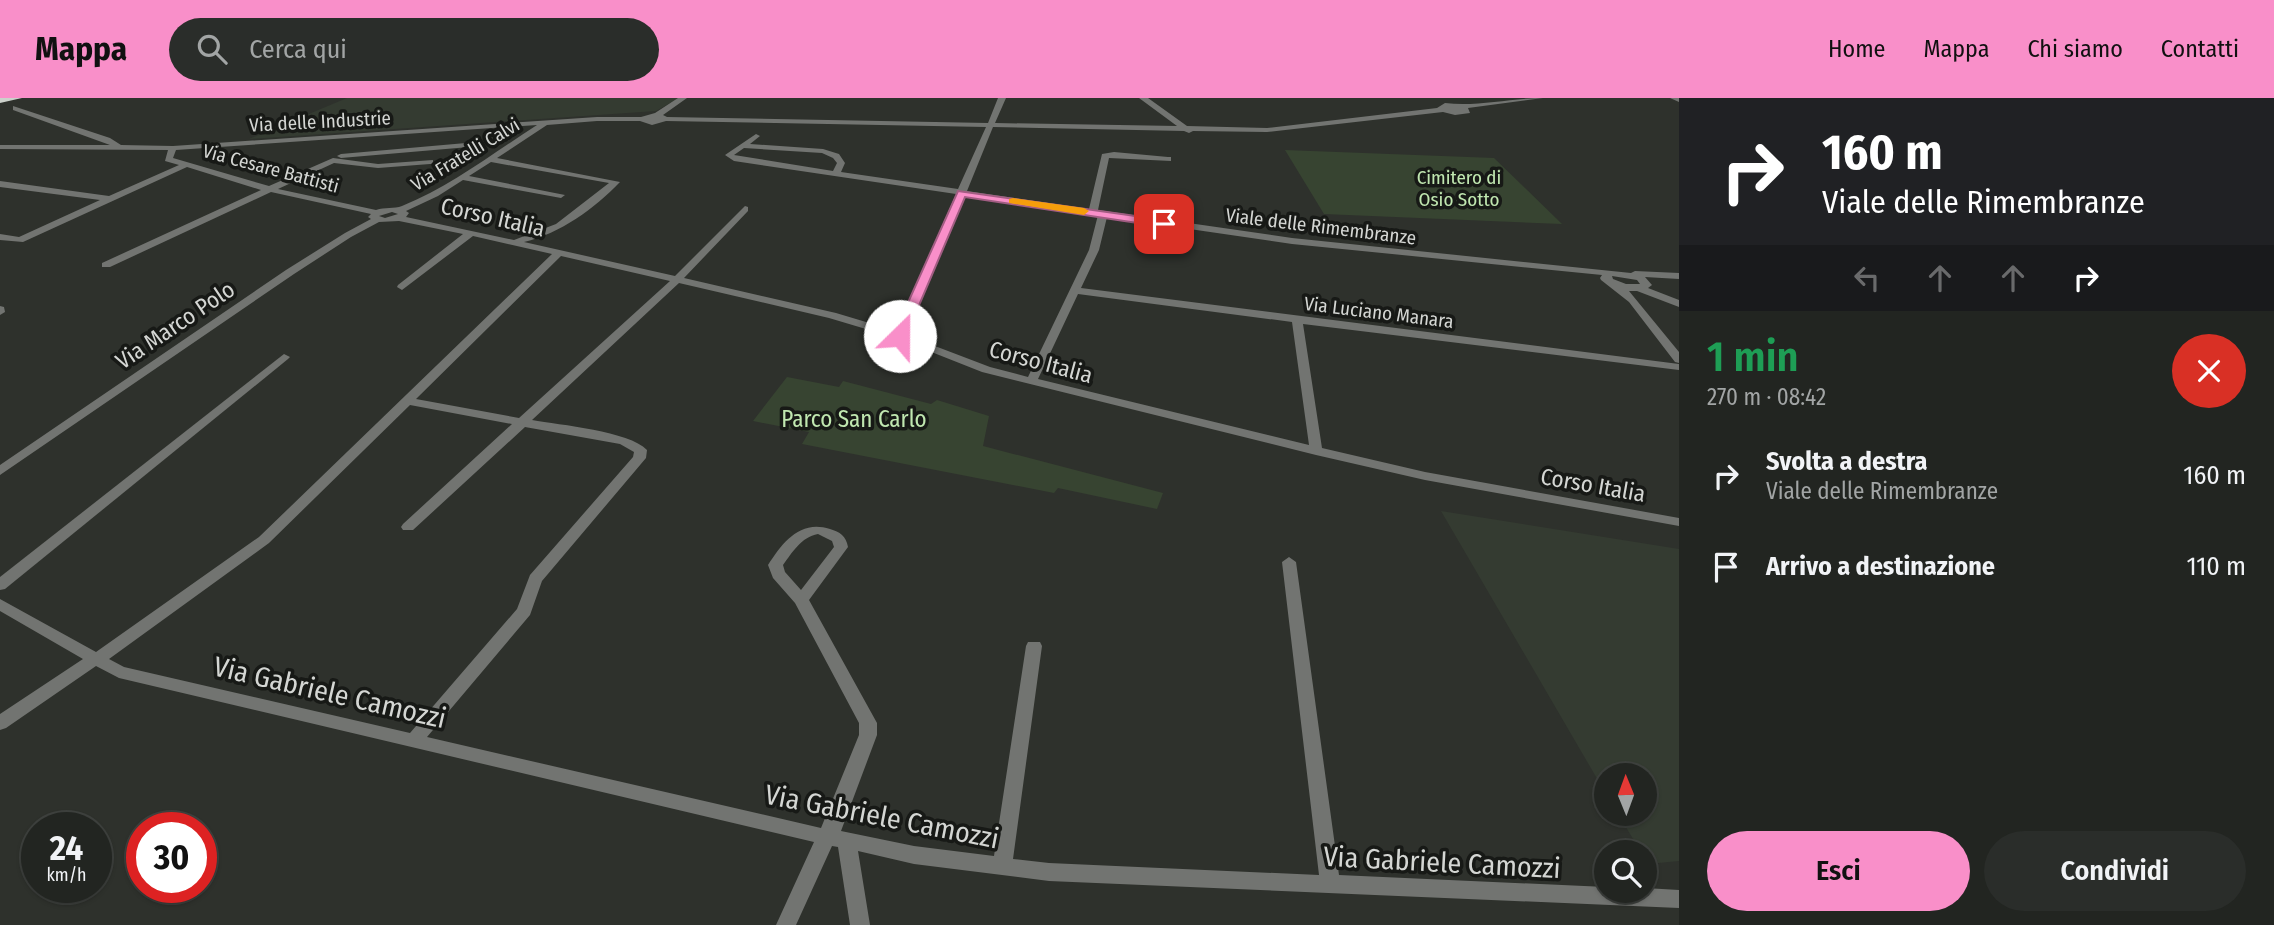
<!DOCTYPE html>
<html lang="it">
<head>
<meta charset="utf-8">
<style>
	:root { --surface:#222521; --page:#2a2d2a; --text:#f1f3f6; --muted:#a2a5a5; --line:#3f423f; --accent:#f98fc9 }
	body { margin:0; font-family:"Fira Sans Condensed",sans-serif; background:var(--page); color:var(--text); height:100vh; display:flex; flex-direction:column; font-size:26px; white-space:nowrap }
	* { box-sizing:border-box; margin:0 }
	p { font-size:23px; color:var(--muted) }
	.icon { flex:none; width:38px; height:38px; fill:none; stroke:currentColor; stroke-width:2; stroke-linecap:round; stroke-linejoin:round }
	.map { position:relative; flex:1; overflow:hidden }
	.sheet { display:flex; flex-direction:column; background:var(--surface); width:595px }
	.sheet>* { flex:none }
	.guide { background:#202124; color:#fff; overflow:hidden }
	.needle { width:46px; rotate:359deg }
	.fabs { position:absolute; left:1594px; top:665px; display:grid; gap:14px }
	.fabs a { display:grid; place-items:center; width:63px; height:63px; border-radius:50%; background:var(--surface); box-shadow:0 2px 5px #0004,0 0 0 2px var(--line); font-size:35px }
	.speed { position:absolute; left:21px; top:714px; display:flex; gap:14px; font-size:35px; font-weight:700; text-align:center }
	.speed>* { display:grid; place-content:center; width:91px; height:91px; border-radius:50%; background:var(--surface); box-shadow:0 2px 5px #0004,0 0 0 2px var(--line); line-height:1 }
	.speed small { font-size:18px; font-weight:400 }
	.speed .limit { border:10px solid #d22; background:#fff; color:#111 }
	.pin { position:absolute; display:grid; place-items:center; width:60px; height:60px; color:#fff; margin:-30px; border-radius:14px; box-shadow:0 4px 10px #0006 }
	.me { position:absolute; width:77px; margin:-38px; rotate:23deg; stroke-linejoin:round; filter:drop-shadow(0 0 5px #0008) }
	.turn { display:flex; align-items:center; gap:24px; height:147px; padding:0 28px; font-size:32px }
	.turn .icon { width:91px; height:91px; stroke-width:2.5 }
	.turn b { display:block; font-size:49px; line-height:60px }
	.lanes { display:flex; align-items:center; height:66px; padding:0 28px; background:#0003; justify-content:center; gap:35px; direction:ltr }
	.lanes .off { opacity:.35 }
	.round { display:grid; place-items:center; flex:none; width:74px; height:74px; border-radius:37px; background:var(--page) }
	.summary { display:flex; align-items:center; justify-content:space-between; height:119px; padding:0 28px }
	h1 { font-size:42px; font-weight:600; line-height:52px; color:#1e9e55 }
	.primary-button { display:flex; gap:14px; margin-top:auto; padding:14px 28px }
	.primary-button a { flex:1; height:80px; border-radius:42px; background:var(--accent); color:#111; font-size:28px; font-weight:600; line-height:80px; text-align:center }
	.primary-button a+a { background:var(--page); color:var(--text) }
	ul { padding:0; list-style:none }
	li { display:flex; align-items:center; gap:21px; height:91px; padding:0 28px }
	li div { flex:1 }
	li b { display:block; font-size:26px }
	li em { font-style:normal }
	header { display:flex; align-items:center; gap:42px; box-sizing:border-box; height:98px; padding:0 35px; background:var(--accent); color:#111 }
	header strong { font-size:33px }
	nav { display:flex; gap:38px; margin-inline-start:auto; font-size:24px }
	.search { width:490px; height:63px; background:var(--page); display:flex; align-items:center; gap:18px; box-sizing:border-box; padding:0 24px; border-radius:38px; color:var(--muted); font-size:26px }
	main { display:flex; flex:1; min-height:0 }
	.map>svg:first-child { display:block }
	.built { fill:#343b31 }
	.green { fill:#374431 }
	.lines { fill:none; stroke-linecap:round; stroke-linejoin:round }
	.street { fill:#727471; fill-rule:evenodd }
	.highway { fill:#ccd1cb; fill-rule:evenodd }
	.route { fill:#f98fc9; stroke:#a25d83; stroke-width:2 }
	.slow { fill:#f59e0b }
	.labels { text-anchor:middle; stroke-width:7; stroke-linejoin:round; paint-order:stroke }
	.far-street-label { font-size:19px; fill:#d4d6d3; stroke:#171916 }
	.far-park-label { font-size:19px; fill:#c0e7b0; stroke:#171916 }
	.street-label { font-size:23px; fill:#d4d6d3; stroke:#171916 }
	.park-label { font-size:23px; fill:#c0e7b0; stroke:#171916 }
	.near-street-label { font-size:28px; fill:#d4d6d3; stroke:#171916 }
</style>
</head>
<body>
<header>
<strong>Mappa</strong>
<div class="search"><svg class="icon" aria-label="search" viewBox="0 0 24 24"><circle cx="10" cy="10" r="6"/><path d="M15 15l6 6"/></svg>Cerca qui</div>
<nav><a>Home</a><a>Mappa</a><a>Chi siamo</a><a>Contatti</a></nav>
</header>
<main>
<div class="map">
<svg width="1679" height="827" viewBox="0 0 1679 827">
	<rect width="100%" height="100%" fill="#2e312c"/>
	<g class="built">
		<path d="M347 0H679L656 13 249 41Z"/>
		<path d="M1441 413 1679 451V763L1648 766 1645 754H1641L1618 716H1645V677H1606V696Z"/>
	</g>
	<g class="green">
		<path d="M1285 52 1494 60 1562 126 1324 116Z"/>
		<path d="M787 279 839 289 843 283 931 306 937 302 989 318 983 348 1163 395 1157 411 1058 390 1054 395 802 346 809 334 753 323Z"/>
	</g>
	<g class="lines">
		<g class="street">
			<path d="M678 0H687L663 17 667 19 988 25 998 0H1006L995 25 1177 28 1139 0H1148L1187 28 1267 30 1437 10 1445 5C1477 9 1510 0 1543 0L1468 10 1470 15 1455 17 1443 14 1267 34 1193 33 1189 35 1184 33 993 29 967 93 1089 111 1102 56 1114 54 1168 59H1171V63L1109 60 1098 112 1292 140 1631 175 1635 173 1679 175V181L1645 179 1652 187 1648 190 1679 202V209L1637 193H1629L1679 254V265L1675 264 1629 204 1601 182 1600 180 1602 177 1292 146 1107 119 1099 152 1081 190 1679 266V272L1303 226 1322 350 1425 374 1679 420V428L1425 382 1316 357 982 274 896 240 829 220 679 185 532 322C560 327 629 333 647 352L646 360 542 483 530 517 427 639 821 730 859 637V625L795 505 773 480 768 467C782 445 800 421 830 431 840 434 846 438 848 449L809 502 877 625V637L841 733 914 748 994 758 1026 548 1028 544H1040L1042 548 1013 761 1049 765 1319 777 1282 464 1289 459 1296 464 1339 777 1606 789V793H1645V790L1679 792V810L1049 783 914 766 858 753 870 827H850L838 749 832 748 796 827H776L814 744 119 580 96 568 6 630 0 632V616L83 561 0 513V501L96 554 259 439 552 156 473 138 402 192 397 189 398 187 463 136 399 123 379 124 351 139 294 176 0 377V367L286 172 345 135 371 121 368 119 371 116 271 94 110 169H102V165L261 92 187 69 23 144 0 142V136L19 139 100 102 0 89V83L109 98 179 67 165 63 168 52 0 51V47H110L13 12V8L110 40 121 47 173 48 597 19H641L655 15ZM597 23H640L652 27 666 23 986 29 958 91 841 74 845 65 839 56 823 51 750 46 760 38 756 36 725 57 734 63 956 96 896 233 836 215 684 180 748 113V109L745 108 675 178 524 144C561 135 594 111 620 84L497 60 547 27ZM537 27C493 55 450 89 402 108 394 111 385 109 376 112L278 91 334 65 378 70 430 66H433V62L378 66 333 60 269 88 173 60 176 52ZM744 50 822 55 833 60 837 65 833 73 734 57ZM491 64 609 85 556 126 514 142 406 119 409 115 406 113 438 98 463 82 561 100 565 97 469 78ZM965 98 1098 117 1089 152 1028 279 990 269 906 237ZM392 114 398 116 385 120 379 118ZM561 158 670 183 519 320 416 301ZM1612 178 1637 182 1640 186H1626L1613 181ZM1078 196 1292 224 1309 347 1038 281ZM410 307 512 326 403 426 401 429 403 432H413L525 329 620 346 634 354 633 359 530 477 517 511 410 635 124 569 109 561 269 445ZM818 436 832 443 834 449 801 492 785 474 783 467C792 455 801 439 818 436Z"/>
			<path d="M1670 0H1679V4Z"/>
			<path d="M466 45H469V49L341 60 337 58 341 56Z"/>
			<path d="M0 208 4 209 5 214 0 217Z"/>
			<path d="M284 256 290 259 288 261 5 491 0 492V479Z"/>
		</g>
		<path class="highway" d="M0 0H22L0 5Z"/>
	</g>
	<path class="route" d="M958 93 1164 122 1169 126 1164 129 965 99 906 238 904 240H895L893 238Z"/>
	<path class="slow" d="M1013 100 1084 110 1089 113 1084 117 1009 105V101Z"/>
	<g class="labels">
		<g class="far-street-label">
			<text transform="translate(320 23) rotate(-3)" y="7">Via delle Industrie</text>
			<text transform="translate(465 56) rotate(-31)" y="7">Via Fratelli Calvi</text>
			<text transform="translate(271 70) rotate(15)" y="7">Via Cesare Battisti</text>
			<text transform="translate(1321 128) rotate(7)" y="7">Viale delle Rimembranze</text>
			<text transform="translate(1379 214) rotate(7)" y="7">Via Luciano Manara</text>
		</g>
		<g class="far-park-label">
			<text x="1459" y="86">Cimitero di<tspan x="1459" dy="22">Osio Sotto</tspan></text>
		</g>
		<g class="street-label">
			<text transform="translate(493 119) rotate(13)" y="8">Corso Italia</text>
			<text transform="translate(175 227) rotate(-34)" y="8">Via Marco Polo</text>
			<text transform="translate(1041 264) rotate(15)" y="8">Corso Italia</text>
			<text transform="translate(1593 387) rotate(10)" y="8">Corso Italia</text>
		</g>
		<g class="park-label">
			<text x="854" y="329">Parco San Carlo</text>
		</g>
		<g class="near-street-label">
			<text transform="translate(330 594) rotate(13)" y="10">Via Gabriele Camozzi</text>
			<text transform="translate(882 718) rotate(11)" y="10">Via Gabriele Camozzi</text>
			<text transform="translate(1442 764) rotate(3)" y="10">Via Gabriele Camozzi</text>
		</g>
	</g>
</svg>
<div class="fabs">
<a><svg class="needle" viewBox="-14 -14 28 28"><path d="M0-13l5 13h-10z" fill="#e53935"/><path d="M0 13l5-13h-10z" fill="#a2a5a5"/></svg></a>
<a><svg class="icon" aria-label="search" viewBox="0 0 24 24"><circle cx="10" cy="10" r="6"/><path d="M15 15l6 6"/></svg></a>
</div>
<div class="speed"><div>24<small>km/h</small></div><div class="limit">30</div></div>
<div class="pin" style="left:1164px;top:126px;background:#d93025"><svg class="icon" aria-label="arrive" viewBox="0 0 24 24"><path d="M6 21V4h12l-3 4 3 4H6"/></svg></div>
<svg class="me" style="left:900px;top:238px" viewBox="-20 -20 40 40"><circle r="19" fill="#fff"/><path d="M0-13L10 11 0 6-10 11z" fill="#f98fc9"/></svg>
</div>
<section class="sheet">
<div class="guide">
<div class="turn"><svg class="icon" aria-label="right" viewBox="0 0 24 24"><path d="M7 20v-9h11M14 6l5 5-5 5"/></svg><div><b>160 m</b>Viale delle Rimembranze</div></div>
<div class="lanes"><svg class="icon off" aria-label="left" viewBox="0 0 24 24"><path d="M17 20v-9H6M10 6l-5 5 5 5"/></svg><svg class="icon off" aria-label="ahead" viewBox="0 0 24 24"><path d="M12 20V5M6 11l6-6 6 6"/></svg><svg class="icon off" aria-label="ahead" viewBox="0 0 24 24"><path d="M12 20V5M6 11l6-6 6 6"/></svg><svg class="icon" aria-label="right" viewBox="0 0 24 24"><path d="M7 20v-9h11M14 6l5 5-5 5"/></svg></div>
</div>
<div class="summary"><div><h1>1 min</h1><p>270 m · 08:42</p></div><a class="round" style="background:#d93025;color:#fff"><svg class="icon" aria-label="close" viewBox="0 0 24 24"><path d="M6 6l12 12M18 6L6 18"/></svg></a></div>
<ul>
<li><svg class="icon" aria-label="right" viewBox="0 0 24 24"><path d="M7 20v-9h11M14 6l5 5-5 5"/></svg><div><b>Svolta a destra</b><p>Viale delle Rimembranze</p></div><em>160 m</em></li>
<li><svg class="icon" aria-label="arrive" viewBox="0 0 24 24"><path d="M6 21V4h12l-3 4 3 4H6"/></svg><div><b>Arrivo a destinazione</b></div><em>110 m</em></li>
</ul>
<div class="primary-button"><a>Esci</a><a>Condividi</a></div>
</section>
</main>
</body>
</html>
